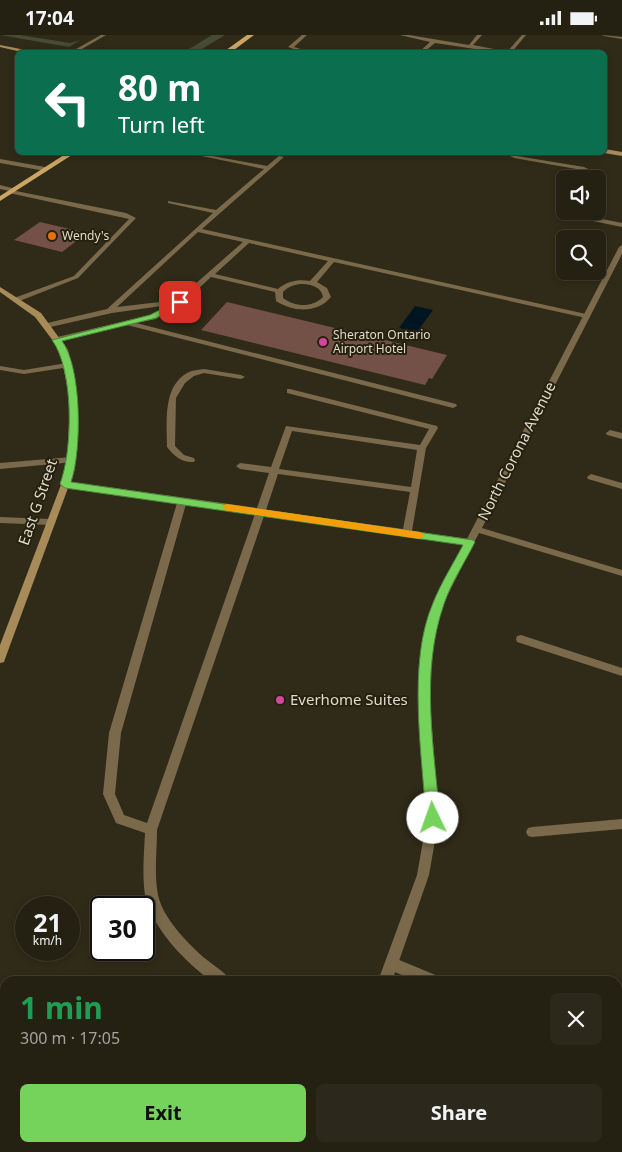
<!DOCTYPE html>
<html lang="en">
<head>
<meta charset="utf-8">
<style>
	:root { --surface:#242012; --page:#2c281b; --text:#f1f3f6; --muted:#a3a39f; --line:#413e32; --accent:#75d25b }
	body { margin:0; font-family:"Noto Sans",sans-serif; background:var(--page); color:var(--text); height:100vh; display:flex; flex-direction:column; font-size:19px; white-space:nowrap }
	* { box-sizing:border-box; margin:0 }
	p { font-size:16px; color:var(--muted) }
	.icon { flex:none; width:28px; height:28px; fill:none; stroke:currentColor; stroke-width:2; stroke-linecap:round; stroke-linejoin:round }
	.map { position:relative; flex:1; overflow:hidden }
	.side { position:absolute; left:0px; top:941px; width:622px; height:176px; display:flex; flex-direction:column; background:var(--surface); border-radius:15px 15px 0 0; box-shadow:0 2px 8px #0003,0 0 0 1px var(--line) }
	.side>* { flex:none }
	.banner { position:absolute; left:15px; top:15px; width:592px; height:105px; border-radius:8px; box-shadow:0 2px 8px #0003,0 0 0 1px var(--line); background:#0b6e4f; color:#fff; overflow:hidden }
	.buttons { position:absolute; left:556px; top:135px; display:grid; gap:10px }
	.buttons a { display:grid; place-items:center; width:50px; height:50px; border-radius:8px; background:var(--surface); box-shadow:0 2px 8px #0003,0 0 0 1px var(--line); font-size:25px }
	.speed { position:absolute; left:15px; top:861px; display:flex; gap:10px; font-size:25px; font-weight:700; text-align:center }
	.speed>* { display:grid; place-content:center; width:65px; height:65px; border-radius:50%; background:var(--surface); box-shadow:0 2px 8px #0003,0 0 0 1px var(--line); line-height:1 }
	.speed small { font-size:12px; font-weight:400 }
	.speed .limit { border:2px solid #111; border-radius:8px; background:#fff; color:#111 }
	.pin { position:absolute; display:grid; place-items:center; width:42px; height:42px; color:#fff; margin:-21px; border-radius:10px; box-shadow:0 2px 8px #0006 }
	.me { position:absolute; width:55px; margin:-28px; rotate:357deg; stroke-linejoin:round; filter:drop-shadow(0 0 4px #0008) }
	.turn { display:flex; align-items:center; gap:18px; height:105px; padding:0 20px; font-size:22px }
	.turn .icon { width:65px; height:65px; stroke-width:2.5 }
	.turn b { display:block; font-size:35px; line-height:42px }
	.round { display:grid; place-items:center; flex:none; width:52px; height:52px; border-radius:8px; background:var(--page) }
	.headline { display:flex; align-items:center; justify-content:space-between; height:85px; padding:0 20px }
	h1 { font-size:30px; font-weight:700; line-height:38px; color:#1e9e55 }
	.cta { display:flex; gap:10px; margin-top:auto; padding:10px 20px }
	.cta a { flex:1; height:58px; border-radius:8px; background:var(--accent); color:#111; font-size:20px; font-weight:700; line-height:58px; text-align:center }
	.cta a+a { background:var(--page); color:var(--text) }
	.status { display:flex; justify-content:space-between; align-items:center; height:35px; padding:0 25px; background:var(--surface); direction:ltr }
	.status svg { height:14px; fill:currentColor }
	.map>svg:first-child { display:block }
	.green { fill:#464b36 }
	.water { fill:#001522 }
	.building { fill:#745146 }
	.lines { fill:none; stroke-linecap:round; stroke-linejoin:round }
	.lane { fill:#7a694a; fill-rule:evenodd }
	.street { fill:#7a694a; fill-rule:evenodd }
	.secondary { fill:#a78b59; fill-rule:evenodd }
	.primary { fill:#caa664; fill-rule:evenodd }
	.route { fill:#75d25b; stroke:#4c883b }
	.slow { fill:#f59e0b }
	.food-dot { fill:#e8710a; stroke:#26200f; stroke-width:2 }
	.hotel-dot { fill:#d1479c; stroke:#26200f; stroke-width:2 }
	.labels { text-anchor:middle; stroke-width:4; stroke-linejoin:round; paint-order:stroke }
	.far-poi-label { font-size:12px; fill:#dfdbd0; stroke:#26200f; text-anchor:start }
	.street-label { font-size:15px; fill:#dfdbd0; stroke:#26200f }
	.poi-label { font-size:15px; fill:#dfdbd0; stroke:#26200f; text-anchor:start }
</style>
</head>
<body>
<div class="status"><b>17:04</b><svg viewBox="0 0 49 12"><path d="M0 12V9h3v3zM5 12V6h3v6zM10 12V3h3v9zM15 12V0h3v12zM26 1h20v11H26zM47 4h2v5h-2z"/></svg></div>
<div class="map">
<svg width="622" height="1117" viewBox="0 0 622 1117">
	<rect width="100%" height="100%" fill="#302a18"/>
	<g class="green">
		<path d="M0 0H20L70 8 80 5 69 12Z"/>
		<path d="M212 0H225L197 17H184Z"/>
	</g>
	<path class="water" d="M415 271 433 275 417 297 399 293Z"/>
	<g class="building">
		<path d="M40 187 87 198 62 217 14 205Z"/>
		<path d="M227 267 447 320 432 344 429 343 425 350 201 295Z"/>
	</g>
	<g class="lines">
		<g class="lane">
			<path d="M101 0H106L75 18H69Z"/>
			<path d="M302 0H307L294 12 314 18H305L288 12Z"/>
			<path d="M400 0H409L469 10 477 0H482L473 10 510 17 502 18 435 8 423 18H418L430 7Z"/>
			<path d="M187 118H196L267 131 279 121 284 122 202 194 586 279 590 281 586 283 334 227 317 247 327 253 331 262C317 279 293 277 276 266L275 257 211 242 182 269 156 284 136 288 456 369 457 371 453 373 127 290 53 307V303L151 280 169 270 112 278 46 293 42 291 43 289 107 274 213 178 168 168V166L216 175 264 134ZM198 197 243 207 177 265 117 272ZM249 208 328 226 310 246C299 244 287 246 278 254L215 239ZM300 249C310 249 321 251 323 262 312 273 295 272 283 263V257C288 252 293 250 300 249Z"/>
			<path d="M504 118H511L517 121 584 132 599 139V144L598 145V144H593L594 141 582 135 514 123Z"/>
			<path d="M0 124 45 132 48 134 45 136 0 128Z"/>
			<path d="M0 150 16 154V156L126 178 136 183 78 243 17 267H14V263L74 241 129 184 9 158V156L0 154Z"/>
			<path d="M573 176H580L587 181 622 188V192L583 184Z"/>
			<path d="M67 328H70V332L24 339 0 335V331L24 335Z"/>
			<path d="M204 334 241 340 245 342 241 344 204 338 194 341 185 348 176 363 175 411 184 420 194 423 195 425 194 427C182 428 174 421 167 412 167 388 162 350 189 337 193 335 199 335 204 334Z"/>
			<path d="M287 354H290L437 391 438 393 426 413 412 496 469 504 474 507 469 510 264 481 157 795C157 816 154 839 158 860 163 883 186 906 202 921 210 928 227 938 231 946H212C186 929 150 890 145 860 142 840 144 818 145 798L116 788 103 759 109 698 177 468 65 452 61 449 65 446 257 473 269 438 240 434 236 431 240 428 271 432 286 391 420 410 429 394 287 358ZM292 396 417 415 411 452 279 434ZM278 439 410 457 403 494 266 475ZM186 469 255 479 147 788 124 780 115 759 121 698Z"/>
			<path d="M610 395 622 398V404L607 400 606 398Z"/>
			<path d="M71 422 75 425 74 427 0 434V428Z"/>
			<path d="M591 439 622 448V454L588 444 587 442Z"/>
			<path d="M0 482 51 484 56 487 51 490 0 488Z"/>
			<path d="M521 600 622 633V641L517 607 516 604 517 601Z"/>
			<path d="M622 784V794L532 802 528 801 526 797 528 793 532 792Z"/>
			<path d="M392 922 438 941 440 946H417L387 934 385 929 387 924Z"/>
			<path d="M618 1022 622 1023V1040L618 1038Z"/>
		</g>
		<g class="street">
			<path d="M522 0H526L511 18H506Z"/>
			<path d="M602 0 622 2V4L604 1Z"/>
			<path d="M622 210V219L482 493 622 535V541L479 498 443 569 433 611 429 657 439 783 429 840 392 946H378L417 840 427 783 419 657 423 611 433 569 619 212Z"/>
			<path d="M306 1112H321L320 1117H304Z"/>
		</g>
		<g class="secondary">
			<path d="M0 10 36 17 38 18H26L0 12Z"/>
			<path d="M605 114 622 117V121L604 118Z"/>
			<path d="M0 252 41 278 68 315 78 366 75 434 5 624 4 627 0 628V610L67 434 70 366 60 315 35 282 0 257Z"/>
			<path d="M0 954 5 956V980L0 978Z"/>
			<path d="M150 1112H170L172 1117H151Z"/>
		</g>
		<g class="primary">
			<path d="M247 0H254L230 18H222Z"/>
			<path d="M67 118H75L0 166V161Z"/>
		</g>
	</g>
	<path class="route" d="M177 266 184 267 156 283 62 306C82 333 82 415 71 447L473 505 475 507C465 527 451 548 444 569 420 637 434 713 440 783L438 787 433 789 428 787 426 783C422 718 407 628 433 568 441 548 453 529 463 510L65 453 60 449C73 414 74 335 52 305L150 280Z"/>
	<path class="slow" d="M227 469 420 497 425 500 420 504 224 475 222 473 224 470Z"/>
	<circle class="food-dot" cx="52" cy="201" r="5"/>
	<g class="hotel-dot">
		<circle cx="323" cy="307" r="5"/>
		<circle cx="280" cy="665" r="5"/>
	</g>
	<g class="labels">
		<g class="far-poi-label">
			<text x="62" y="205">Wendy's</text>
			<text x="333" y="304">Sheraton Ontario<tspan x="333" dy="14">Airport Hotel</tspan></text>
		</g>
		<g class="street-label">
			<text transform="translate(517 416) rotate(-63)" y="5">North Corona Avenue</text>
			<text transform="translate(38 467) rotate(-71)" y="5">East G Street</text>
		</g>
		<g class="poi-label">
			<text x="290" y="670">Everhome Suites</text>
		</g>
	</g>
</svg>
<div class="buttons">
<a><svg class="icon" aria-label="sound" viewBox="0 0 24 24"><path d="M4 9h4l5-4v14l-5-4H4zM17 9q2 3 0 6"/></svg></a>
<a><svg class="icon" aria-label="search" viewBox="0 0 24 24"><circle cx="10" cy="10" r="6"/><path d="M15 15l6 6"/></svg></a>
</div>
<div class="speed"><div>21<small>km/h</small></div><div class="limit">30</div></div>
<div class="pin" style="left:180px;top:267px;background:#d93025"><svg class="icon" aria-label="arrive" viewBox="0 0 24 24"><path d="M6 21V4h12l-3 4 3 4H6"/></svg></div>
<svg class="me" style="left:433px;top:783px" viewBox="-20 -20 40 40"><circle r="19" fill="#fff"/><path d="M0-13L10 11 0 6-10 11z" fill="#75d25b"/></svg>
<div class="banner">
<div class="turn"><svg class="icon" aria-label="left" viewBox="0 0 24 24"><path d="M17 20v-9H6M10 6l-5 5 5 5"/></svg><div><b>80 m</b>Turn left</div></div>
</div>
<section class="side">
<div class="headline"><div><h1>1 min</h1><p>300 m · 17:05</p></div><a class="round"><svg class="icon" aria-label="close" viewBox="0 0 24 24"><path d="M6 6l12 12M18 6L6 18"/></svg></a></div>
<div class="cta"><a>Exit</a><a>Share</a></div>
</section>
</div>
</body>
</html>
